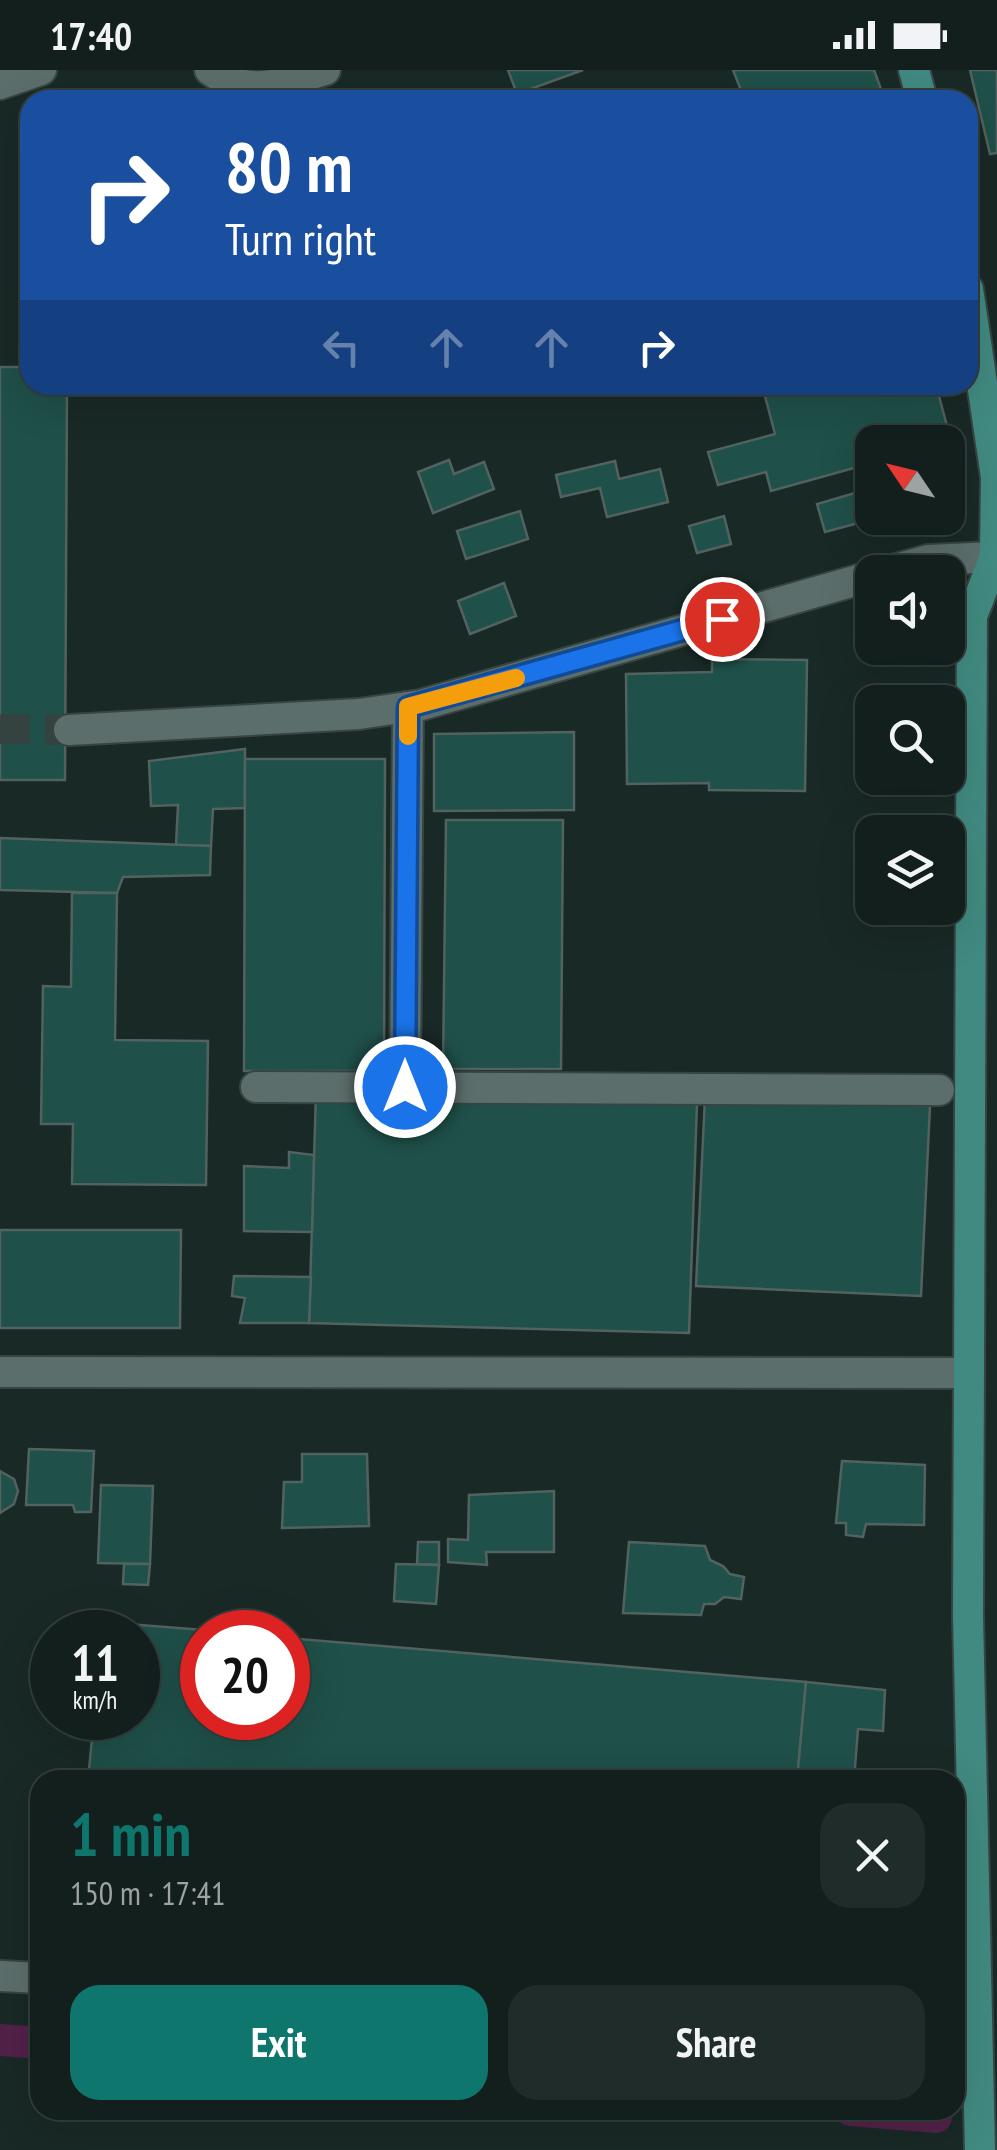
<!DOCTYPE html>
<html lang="en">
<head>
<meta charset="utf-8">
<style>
	:root { --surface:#131f1c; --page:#202c29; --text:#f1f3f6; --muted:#9da2a3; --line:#323d3b; --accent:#0f766e }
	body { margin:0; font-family:"PT Sans Narrow",sans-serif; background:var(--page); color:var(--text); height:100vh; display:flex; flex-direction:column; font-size:38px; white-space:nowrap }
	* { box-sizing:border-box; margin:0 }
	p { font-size:32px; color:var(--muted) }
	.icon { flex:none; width:55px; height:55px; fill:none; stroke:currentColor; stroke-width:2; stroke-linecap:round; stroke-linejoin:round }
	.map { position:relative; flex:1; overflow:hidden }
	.sheet { position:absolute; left:30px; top:1700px; width:935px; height:350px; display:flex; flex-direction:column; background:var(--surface); border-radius:30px; box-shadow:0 10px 40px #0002,0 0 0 2px var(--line) }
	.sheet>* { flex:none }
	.hud { position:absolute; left:20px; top:20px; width:958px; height:305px; border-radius:30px; box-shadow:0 10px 40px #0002,0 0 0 2px var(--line); background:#1a4fa0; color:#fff; overflow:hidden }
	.needle { width:65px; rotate:305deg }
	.fabs { position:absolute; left:855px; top:355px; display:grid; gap:20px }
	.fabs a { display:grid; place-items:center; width:110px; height:110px; border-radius:20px; background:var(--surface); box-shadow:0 10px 40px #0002,0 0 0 2px var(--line); font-size:50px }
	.speed { position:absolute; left:30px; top:1540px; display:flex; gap:20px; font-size:50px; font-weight:700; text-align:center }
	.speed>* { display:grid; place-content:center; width:130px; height:130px; border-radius:50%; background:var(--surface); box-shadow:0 10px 40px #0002,0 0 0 2px var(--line); line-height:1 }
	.speed small { font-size:25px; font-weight:400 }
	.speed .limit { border:15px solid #d22; background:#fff; color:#111 }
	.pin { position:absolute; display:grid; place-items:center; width:85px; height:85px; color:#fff; margin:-42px; border:5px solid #fff; border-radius:50%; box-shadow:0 2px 10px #0007 }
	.me { position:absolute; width:110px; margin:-55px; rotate:0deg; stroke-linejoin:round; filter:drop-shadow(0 0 8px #0008) }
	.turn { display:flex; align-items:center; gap:35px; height:210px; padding:0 40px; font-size:45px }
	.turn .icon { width:130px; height:130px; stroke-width:2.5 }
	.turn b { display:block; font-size:70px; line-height:85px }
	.lanes { display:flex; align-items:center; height:95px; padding:0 40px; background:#0003; justify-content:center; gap:50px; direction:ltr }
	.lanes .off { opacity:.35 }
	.round { display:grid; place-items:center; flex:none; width:105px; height:105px; border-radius:30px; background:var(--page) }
	.summary { display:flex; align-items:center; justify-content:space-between; height:170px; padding:0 40px }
	h1 { font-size:60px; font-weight:700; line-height:75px; color:var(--accent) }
	.button { display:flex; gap:20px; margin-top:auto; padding:20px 40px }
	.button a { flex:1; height:115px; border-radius:30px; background:var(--accent); color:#fff; font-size:40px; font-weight:700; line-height:115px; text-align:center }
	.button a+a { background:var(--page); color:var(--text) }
	.status { display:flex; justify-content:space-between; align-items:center; height:70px; padding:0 50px; background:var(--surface); direction:ltr }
	.status svg { height:28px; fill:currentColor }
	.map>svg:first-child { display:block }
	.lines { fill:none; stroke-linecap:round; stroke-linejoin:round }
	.canal { stroke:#522148; stroke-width:32 }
	.building { fill:#1f5049; stroke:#51625f; stroke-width:2.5 }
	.minor-tunnel { stroke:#344340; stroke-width:30; stroke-dasharray:30 15; stroke-linecap:butt }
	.minor-casing { stroke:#374442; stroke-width:34 }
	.major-casing { stroke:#374442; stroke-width:34 }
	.minor { stroke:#5c6e6b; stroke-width:30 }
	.major { stroke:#418a81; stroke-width:30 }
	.route-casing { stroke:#114b97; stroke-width:25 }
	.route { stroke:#1a73e8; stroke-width:18 }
	.slow { stroke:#f59e0b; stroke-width:18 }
</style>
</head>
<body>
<div class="status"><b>17:40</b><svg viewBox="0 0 49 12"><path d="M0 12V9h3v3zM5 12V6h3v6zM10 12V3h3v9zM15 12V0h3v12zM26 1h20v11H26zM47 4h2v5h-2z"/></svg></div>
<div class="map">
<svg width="997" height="2080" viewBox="0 0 997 2080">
	<rect width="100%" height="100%" fill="#192926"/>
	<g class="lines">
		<g class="canal">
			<path d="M0 1970 40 1973"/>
			<path d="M850 2040 936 2047"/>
		</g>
	</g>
	<g class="building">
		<path d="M508 0H583L517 24Z"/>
		<path d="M733 0H874L885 30H739L744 28Z"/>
		<path d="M970 0H997V83L990 84Z"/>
		<path d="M0 297H30V315H67L65 710H0Z"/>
		<path d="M762 315H936L965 423 948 428V372H872V393L771 421 766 402 718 415 708 382 775 364Z"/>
		<path d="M449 390 454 404 484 392 494 419 433 443 418 402Z"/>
		<path d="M615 391 619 409 660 399 668 432 607 447 600 418 561 427 556 405Z"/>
		<path d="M872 418V448H877L825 462 817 434Z"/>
		<path d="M520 441 528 469 466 489 457 461Z"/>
		<path d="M724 446 731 474 697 483 689 456Z"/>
		<path d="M504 513 516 546 470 564 458 531Z"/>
		<path d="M712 589 807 590 805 721 709 720V713L627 714 626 604 712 602Z"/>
		<path d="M574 662V740L434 741V664Z"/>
		<path d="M245 679V738L213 739 211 776 176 775 178 735 151 736 149 691Z"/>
		<path d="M245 689H385L384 1001H244Z"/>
		<path d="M446 750H563L561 999H443Z"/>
		<path d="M0 768 211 776 210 805 123 807 117 823 0 820Z"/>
		<path d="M72 823H117L115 970 208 971 206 1115 72 1114 73 1054H41L43 916 71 917Z"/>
		<path d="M316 1023 697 1033 689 1263 309 1253Z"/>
		<path d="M705 1027 930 1036 921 1226 696 1216Z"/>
		<path d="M289 1082 314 1085 312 1162 244 1161V1096L289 1098Z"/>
		<path d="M0 1160H181L180 1258H0Z"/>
		<path d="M234 1206 311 1207 309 1253H240L245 1228 232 1226Z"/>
		<path d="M29 1379 94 1381 91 1442H75L73 1435H26Z"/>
		<path d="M302 1384H367L369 1456 282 1458 284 1412H302Z"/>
		<path d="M842 1391 925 1395 924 1455 866 1454 863 1467 846 1465V1453H836Z"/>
		<path d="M0 1401 14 1409 18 1421 14 1434 0 1443Z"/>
		<path d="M101 1415 153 1416 150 1494 98 1493Z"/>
		<path d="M554 1421V1482H486L487 1495 448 1492V1469L468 1470 469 1425Z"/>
		<path d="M418 1472H439V1495L417 1494Z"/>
		<path d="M629 1472 705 1476 710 1490 723 1496 730 1504 744 1507 741 1529 724 1527 715 1534H704L701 1545 623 1543Z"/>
		<path d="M124 1494H150L148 1515 123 1514Z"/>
		<path d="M396 1494 439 1495 436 1534 394 1531Z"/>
		<path d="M102 1552 229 1562H202V1648H288V1568L806 1612 797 1710H88L94 1648H138V1562H101Z"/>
		<path d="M806 1612 885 1620 883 1661 858 1659 854 1710H797Z"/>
	</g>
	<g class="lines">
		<path class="minor-tunnel" d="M0 659 69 660"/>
		<g class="minor-casing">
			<g id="minor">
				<path d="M210 0C251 29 282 13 325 0"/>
				<path d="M0 14 41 0"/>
				<path d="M885 502 928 490 995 487"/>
				<path d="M69 660 359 644 421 635 872 506"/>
				<path d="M256 1017 939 1020"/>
				<path d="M405 1017 408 637"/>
				<path d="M0 1302 969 1303"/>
				<path d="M0 1906 40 1908"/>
			</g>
		</g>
		<g class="major-casing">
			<g id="major">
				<path d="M914 0 922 30"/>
				<path d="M968 219 996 407 995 487 972 546 968 1546 980 2080"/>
			</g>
		</g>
		<use href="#minor" class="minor"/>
		<use href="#major" class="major"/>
	</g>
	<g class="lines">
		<g class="route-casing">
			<path id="route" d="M405 1017 408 637 722 549"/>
		</g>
		<use href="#route" class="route"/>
		<path class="slow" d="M408 666V637L516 608"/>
	</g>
</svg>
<div class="fabs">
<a><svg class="needle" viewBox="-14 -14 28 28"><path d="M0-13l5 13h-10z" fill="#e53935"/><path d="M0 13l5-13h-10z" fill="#9da2a3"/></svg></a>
<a><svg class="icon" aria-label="sound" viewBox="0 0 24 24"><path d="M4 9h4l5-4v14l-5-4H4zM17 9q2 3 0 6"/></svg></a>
<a><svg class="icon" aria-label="search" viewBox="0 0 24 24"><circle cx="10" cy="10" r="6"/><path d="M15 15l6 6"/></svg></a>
<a><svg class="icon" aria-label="layers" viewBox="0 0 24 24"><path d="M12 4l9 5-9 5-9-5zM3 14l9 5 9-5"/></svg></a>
</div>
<div class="speed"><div>11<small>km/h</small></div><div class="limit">20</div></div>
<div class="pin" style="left:722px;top:549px;background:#d93025"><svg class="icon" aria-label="arrive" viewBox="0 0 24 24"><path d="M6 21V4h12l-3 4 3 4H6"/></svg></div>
<svg class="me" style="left:405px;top:1017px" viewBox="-20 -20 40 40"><circle r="17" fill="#1a73e8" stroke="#fff" stroke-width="3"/><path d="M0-11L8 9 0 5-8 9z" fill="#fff"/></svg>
<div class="hud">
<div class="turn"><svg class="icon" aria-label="right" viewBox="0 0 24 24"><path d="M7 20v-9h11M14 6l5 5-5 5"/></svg><div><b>80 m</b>Turn right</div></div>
<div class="lanes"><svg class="icon off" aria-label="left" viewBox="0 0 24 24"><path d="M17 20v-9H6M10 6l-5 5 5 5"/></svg><svg class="icon off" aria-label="ahead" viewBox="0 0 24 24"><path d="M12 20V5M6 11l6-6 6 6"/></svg><svg class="icon off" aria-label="ahead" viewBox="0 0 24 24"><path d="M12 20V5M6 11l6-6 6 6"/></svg><svg class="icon" aria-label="right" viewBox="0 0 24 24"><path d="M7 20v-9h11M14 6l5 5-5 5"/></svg></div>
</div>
<section class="sheet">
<div class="summary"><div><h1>1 min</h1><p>150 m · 17:41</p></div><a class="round"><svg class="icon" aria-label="close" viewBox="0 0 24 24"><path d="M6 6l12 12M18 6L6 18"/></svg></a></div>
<div class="button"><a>Exit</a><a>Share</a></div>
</section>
</div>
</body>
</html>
